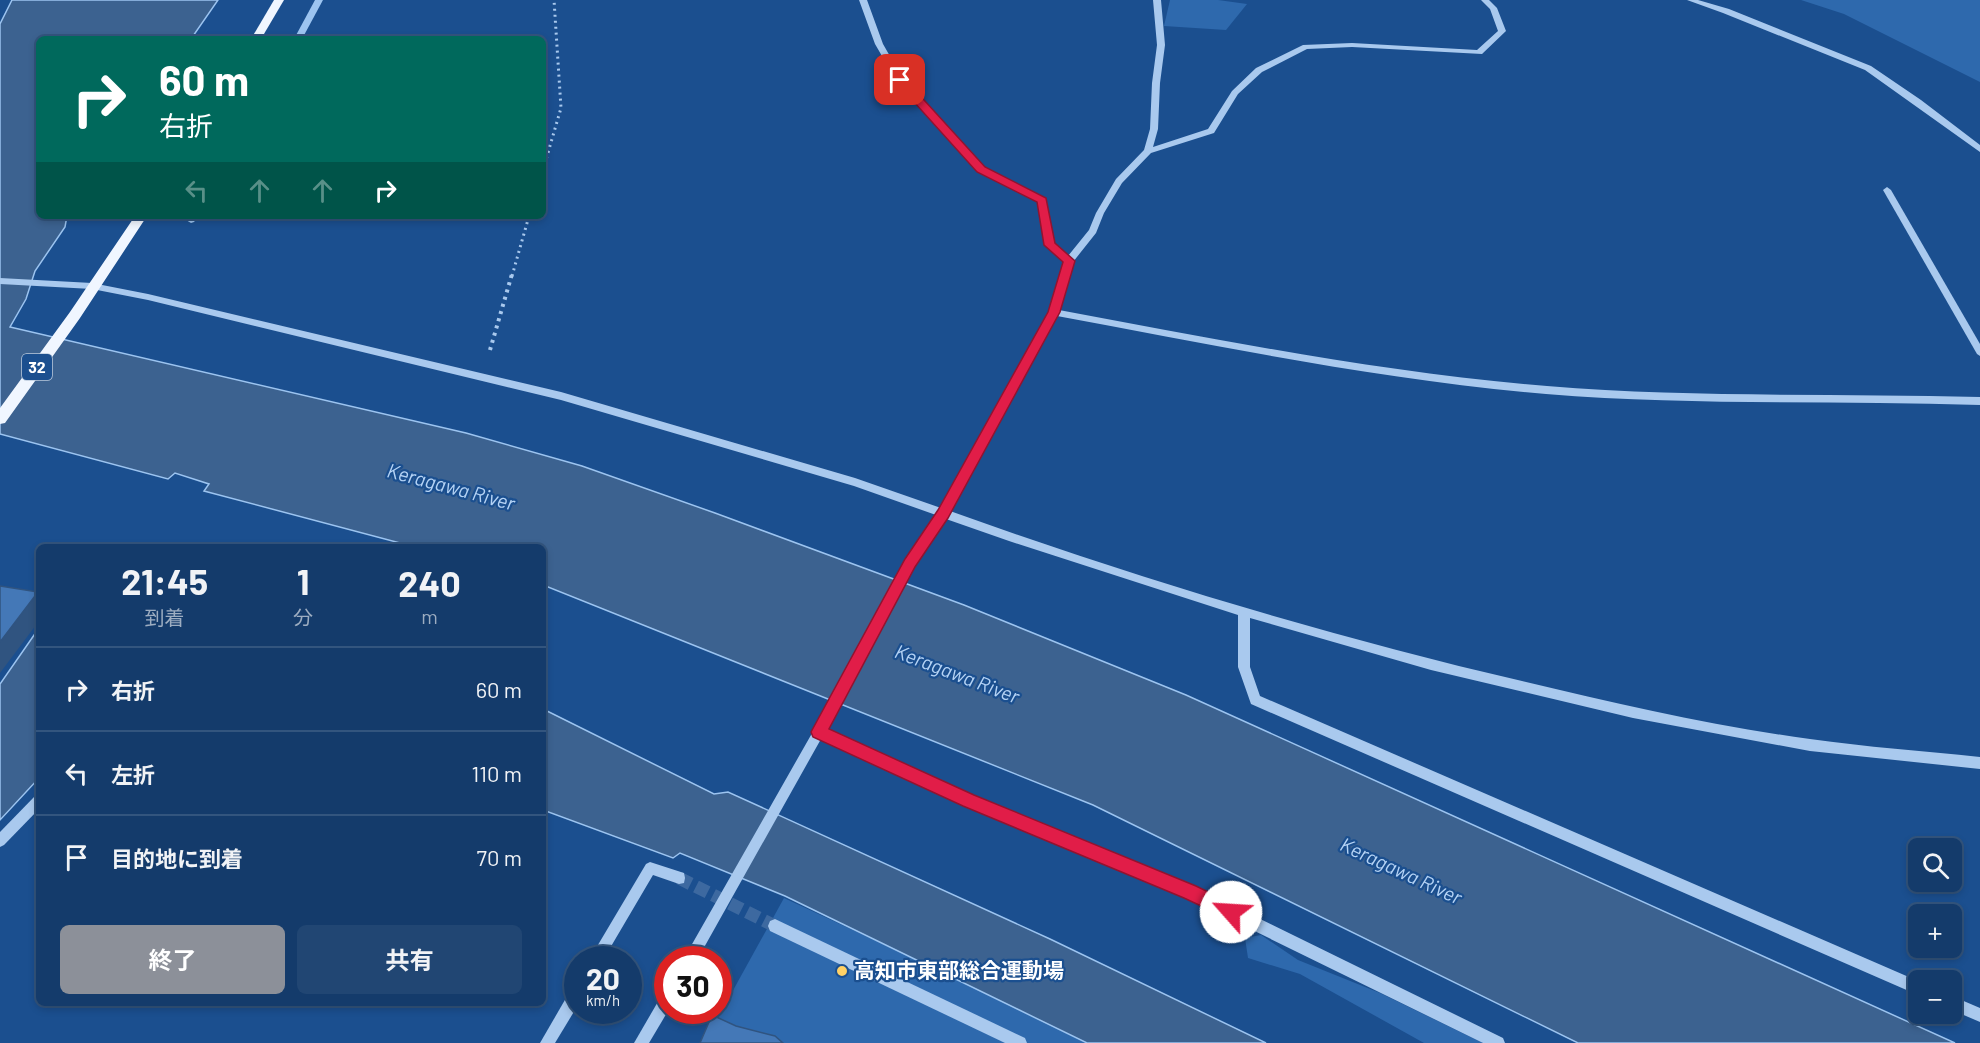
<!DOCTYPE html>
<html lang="ja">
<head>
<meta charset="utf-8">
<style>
	:root { --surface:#143b6b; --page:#214673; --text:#f1f3f6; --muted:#9dadc1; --line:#33557e; --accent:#8c9099 }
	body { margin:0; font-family:Barlow,"Noto Sans JP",sans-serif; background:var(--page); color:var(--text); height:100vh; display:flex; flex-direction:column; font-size:22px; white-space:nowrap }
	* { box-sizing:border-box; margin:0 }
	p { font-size:20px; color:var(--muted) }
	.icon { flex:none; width:33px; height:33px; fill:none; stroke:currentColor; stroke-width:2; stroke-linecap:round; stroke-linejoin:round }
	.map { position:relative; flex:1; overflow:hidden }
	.drawer { position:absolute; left:36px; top:544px; width:510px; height:462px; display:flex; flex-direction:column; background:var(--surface); border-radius:9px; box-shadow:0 3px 9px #0003,0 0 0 2px var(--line) }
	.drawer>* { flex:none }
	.top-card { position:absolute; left:36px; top:36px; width:510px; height:183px; border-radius:9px; box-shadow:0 3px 9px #0003,0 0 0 2px var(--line); background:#00695c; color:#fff; overflow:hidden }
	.fabs { position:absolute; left:1908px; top:838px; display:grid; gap:12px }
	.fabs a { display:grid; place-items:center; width:54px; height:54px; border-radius:9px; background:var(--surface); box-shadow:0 3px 9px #0003,0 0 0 2px var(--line); font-size:30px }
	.speed { position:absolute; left:564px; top:946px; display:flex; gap:12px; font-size:30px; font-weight:700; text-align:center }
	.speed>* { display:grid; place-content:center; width:78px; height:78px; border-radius:50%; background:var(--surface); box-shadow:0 3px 9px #0003,0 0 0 2px var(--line); line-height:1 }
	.speed small { font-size:15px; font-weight:400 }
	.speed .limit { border:9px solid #d22; background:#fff; color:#111 }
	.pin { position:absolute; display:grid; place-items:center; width:51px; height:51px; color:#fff; margin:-26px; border-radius:12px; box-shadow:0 3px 9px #0006 }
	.me { position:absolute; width:66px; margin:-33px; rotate:296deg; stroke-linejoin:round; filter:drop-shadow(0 0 4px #0008) }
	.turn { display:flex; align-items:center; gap:21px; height:126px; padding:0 24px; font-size:27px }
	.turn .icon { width:78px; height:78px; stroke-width:2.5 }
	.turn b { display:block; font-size:42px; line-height:51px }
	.lanes { display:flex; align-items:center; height:57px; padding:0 24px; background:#0003; justify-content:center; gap:30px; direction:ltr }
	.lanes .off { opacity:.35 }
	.eta { display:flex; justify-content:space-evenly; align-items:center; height:102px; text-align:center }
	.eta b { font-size:36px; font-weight:700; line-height:42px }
	.cta { display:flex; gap:12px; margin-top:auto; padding:12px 24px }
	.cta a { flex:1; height:69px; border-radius:9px; background:var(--accent); color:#fff; font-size:24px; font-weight:700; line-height:69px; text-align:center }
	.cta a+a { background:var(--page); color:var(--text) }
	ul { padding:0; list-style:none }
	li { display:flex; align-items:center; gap:18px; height:84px; padding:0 24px; border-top:2px solid var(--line) }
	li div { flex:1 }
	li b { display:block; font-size:22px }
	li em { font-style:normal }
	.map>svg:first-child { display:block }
	.green { fill:#2e69ad }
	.water { fill:#3c6290; stroke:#9cc4f0; stroke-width:1.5 }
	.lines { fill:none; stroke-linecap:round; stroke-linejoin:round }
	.stream { fill:#9cc4f0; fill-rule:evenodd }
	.minor-tunnel { stroke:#3d69a0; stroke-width:13; stroke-dasharray:13 6; stroke-linecap:butt }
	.path-far1 { stroke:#a9c9ee; stroke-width:3; stroke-dasharray:2 4; stroke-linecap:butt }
	.path { stroke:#a9c9ee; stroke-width:4; stroke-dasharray:3 4.5; stroke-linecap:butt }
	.minor { fill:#a9c9ee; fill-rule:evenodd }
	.major { fill:#f0f6ff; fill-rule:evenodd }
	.shaded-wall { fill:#305480 }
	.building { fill:#4478b7; stroke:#305480; stroke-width:1.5 }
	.route { fill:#e11d48; stroke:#92132f; stroke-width:1.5 }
	.poi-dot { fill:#ffd166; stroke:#1b4f8f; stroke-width:2 }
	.labels { text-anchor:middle; stroke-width:4.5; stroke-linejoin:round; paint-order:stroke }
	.shield { fill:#1b4f8f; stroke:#bbcadd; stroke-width:1.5 }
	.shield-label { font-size:16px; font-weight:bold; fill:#fff }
	.water-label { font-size:20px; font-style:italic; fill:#b5d3f5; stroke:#1b4f8f }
	.near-poi-label { font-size:21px; font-weight:bold; fill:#fff; stroke:#1b4f8f; text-anchor:start }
</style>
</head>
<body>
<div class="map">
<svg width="1980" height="1043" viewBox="0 0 1980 1043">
	<rect width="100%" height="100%" fill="#1b4f8f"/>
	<g class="green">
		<path d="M1170 0H1218L1247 4 1226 30 1164 26Z"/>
		<path d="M1801 0H1980V82L1844 14Z"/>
		<path d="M784 898 1096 1043H704Z"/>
		<path d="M1261 935 1298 960 1380 993 1483 1043H1424L1300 974 1248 958 1245 938Z"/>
	</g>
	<g class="water">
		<path d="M12 0H218L191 39H39V216H67L65 227 35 271 26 299 10 327 466 433 582 466 715 513 964 605 1186 695 1955 1043H1578L1093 805 543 585V548L415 547 204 491 209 484 175 473 168 479 0 434V24Z"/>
		<path d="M39 628V778L0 820V684Z"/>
		<path d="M543 709 714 794 728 792 1050 939 1266 1043H1087L785 896 680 853 673 858 543 810Z"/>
	</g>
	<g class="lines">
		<g class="stream">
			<path d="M315 0H323L302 39H294Z"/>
			<path d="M189 216H199L194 222 191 223 186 220Z"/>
		</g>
		<path class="minor-tunnel" d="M679 878 775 926"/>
		<g class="path-far1">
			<path d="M543 170 561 108 554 0"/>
			<path d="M512 276 529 216"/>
		</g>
		<path class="path" d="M490 350 512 274"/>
		<g class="minor">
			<path d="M859 0H867L883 44 903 79 984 167 1045 198 1053 244 1068 256 1089 230 1096 213 1116 179 1144 150 1150 129 1152 83 1157 45 1153 0H1161L1165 45 1160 83 1158 129 1153 147 1208 129 1232 91 1256 68 1303 45 1352 43 1477 50 1498 31 1490 9 1481 0H1489L1497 8 1506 31 1482 54 1352 47 1307 49 1262 72 1238 94 1214 133 1151 153 1122 183 1104 213 1096 233 1073 262 1059 310C1221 340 1383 373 1547 386 1691 398 1836 393 1980 397V405C1835 400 1690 406 1546 394 1381 380 1219 346 1057 316L950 511C1137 578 1329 636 1522 681 1617 704 1714 726 1810 739 1866 747 1924 751 1980 757V769L1810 751 1633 718 1431 670 1250 618V667L1260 696 1918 981V995L1251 704 1238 667V615L1009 541 946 519 914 566 827 730 973 797 1195 887 1503 1038 1505 1043H1483L1185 897 965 805 821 739 697 960H683L815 728 906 560 936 515 854 486 561 400 148 300 92 289 0 284V278L92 283 148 294 561 392 855 478 941 508 1049 312 1064 262 1045 245 1038 201 978 171 897 82 875 44Z"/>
			<path d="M1687 0H1698L1729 9 1871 66 1921 100 1980 145V152L1865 70 1723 13Z"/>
			<path d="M1887 187 1891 190 1980 344V356L1977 354 1883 190Z"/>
			<path d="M39 794V809L4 845 0 847V832L35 796Z"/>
			<path d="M650 862 684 873 685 878 684 883 679 884 653 875 603 960H589L646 864Z"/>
			<path d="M775 919 1025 1038 1027 1043H1005L770 931 768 926 770 921Z"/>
			<path d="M578 984V1005L555 1043H540L573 986Z"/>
			<path d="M668 991V1011L649 1043H634L663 993Z"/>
			<path d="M1952 996 1980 1008V1022L1952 1010Z"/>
		</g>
		<g class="major">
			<path d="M274 0H284L261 39H251Z"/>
			<path d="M135 216H147L80 318 5 423 0 424V408L70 312Z"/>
		</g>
	</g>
	<path class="shaded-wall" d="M38 592 39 593V621L0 673V642Z"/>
	<g class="building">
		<path d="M0 586 38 592 0 642Z"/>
		<path d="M712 1015 736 1026 775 1036 783 1043H700Z"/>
	</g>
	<path class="route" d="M896 78H904L985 167 1046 198 1055 243 1075 261 1060 312 948 518 915 567 829 729 974 795 1196 886 1237 906 1239 912 1237 918 1231 920 1184 898 963 806 813 737 811 732 905 559 938 510 1048 312 1063 262 1044 245 1037 202 977 172 896 82Z"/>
	<circle class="poi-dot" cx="842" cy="971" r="6"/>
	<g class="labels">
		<rect class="shield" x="22" y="354" width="30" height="26" rx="4.5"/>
		<g class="shield-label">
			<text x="37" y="373">32</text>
		</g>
		<g class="water-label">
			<text transform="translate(451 487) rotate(15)" y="7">Keragawa River</text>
			<text transform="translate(957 674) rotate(21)" y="7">Keragawa River</text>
			<text transform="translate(1401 871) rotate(25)" y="7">Keragawa River</text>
		</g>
		<g class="near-poi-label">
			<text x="854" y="978">高知市東部総合運動場</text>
		</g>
	</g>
</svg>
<div class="fabs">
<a><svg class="icon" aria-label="search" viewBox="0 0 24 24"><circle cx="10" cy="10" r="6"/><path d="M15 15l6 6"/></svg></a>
<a>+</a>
<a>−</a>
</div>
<div class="speed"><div>20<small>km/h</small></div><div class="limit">30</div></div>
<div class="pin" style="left:900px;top:80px;background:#d93025"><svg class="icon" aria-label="arrive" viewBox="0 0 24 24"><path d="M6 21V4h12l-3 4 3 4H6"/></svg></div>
<svg class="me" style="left:1231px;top:912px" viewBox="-20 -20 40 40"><circle r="19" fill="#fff"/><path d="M0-13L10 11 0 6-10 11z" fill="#e11d48"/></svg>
<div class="top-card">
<div class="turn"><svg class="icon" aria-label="right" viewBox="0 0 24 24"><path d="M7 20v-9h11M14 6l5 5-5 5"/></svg><div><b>60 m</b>右折</div></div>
<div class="lanes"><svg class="icon off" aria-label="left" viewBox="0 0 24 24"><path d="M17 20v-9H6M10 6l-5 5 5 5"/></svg><svg class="icon off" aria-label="ahead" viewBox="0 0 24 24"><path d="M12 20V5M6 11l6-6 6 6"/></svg><svg class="icon off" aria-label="ahead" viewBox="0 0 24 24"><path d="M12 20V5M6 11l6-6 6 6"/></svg><svg class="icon" aria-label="right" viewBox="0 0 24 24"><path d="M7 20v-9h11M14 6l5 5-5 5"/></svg></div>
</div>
<section class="drawer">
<div class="eta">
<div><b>21:45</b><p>到着</p></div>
<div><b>1</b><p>分</p></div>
<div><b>240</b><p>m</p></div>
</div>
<ul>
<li><svg class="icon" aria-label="right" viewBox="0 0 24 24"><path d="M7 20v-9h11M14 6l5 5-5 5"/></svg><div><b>右折</b></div><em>60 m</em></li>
<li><svg class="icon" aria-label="left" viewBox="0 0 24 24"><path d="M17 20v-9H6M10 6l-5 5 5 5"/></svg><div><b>左折</b></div><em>110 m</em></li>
<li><svg class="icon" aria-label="arrive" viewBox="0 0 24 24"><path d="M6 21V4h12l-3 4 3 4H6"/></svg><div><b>目的地に到着</b></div><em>70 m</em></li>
</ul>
<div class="cta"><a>終了</a><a>共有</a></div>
</section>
</div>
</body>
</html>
